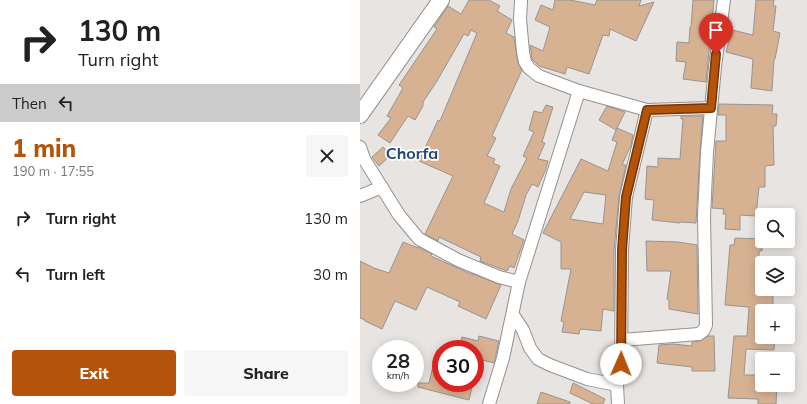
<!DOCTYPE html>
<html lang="en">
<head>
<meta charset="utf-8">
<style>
	:root { --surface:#fff; --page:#f6f6f6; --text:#222; --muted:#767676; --accent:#b45309 }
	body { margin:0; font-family:Mulish,sans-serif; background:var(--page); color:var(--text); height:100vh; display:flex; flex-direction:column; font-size:15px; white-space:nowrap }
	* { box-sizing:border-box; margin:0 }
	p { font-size:13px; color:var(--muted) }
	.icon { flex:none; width:22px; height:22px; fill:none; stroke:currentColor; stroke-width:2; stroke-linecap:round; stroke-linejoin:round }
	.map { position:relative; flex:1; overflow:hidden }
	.drawer { display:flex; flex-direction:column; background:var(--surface); width:360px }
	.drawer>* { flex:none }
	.top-card { background:#fff; color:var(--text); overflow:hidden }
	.fabs { position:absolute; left:395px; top:208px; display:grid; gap:8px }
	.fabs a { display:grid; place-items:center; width:40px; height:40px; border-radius:4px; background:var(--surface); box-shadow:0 2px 10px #0003; font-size:20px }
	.speed { position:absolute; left:12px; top:340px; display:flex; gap:8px; font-size:20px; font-weight:700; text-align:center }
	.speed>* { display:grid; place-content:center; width:52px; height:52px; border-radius:50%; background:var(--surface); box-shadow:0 2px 10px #0003; line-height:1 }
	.speed small { font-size:10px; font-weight:400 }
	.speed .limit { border:6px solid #d22; background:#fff; color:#111 }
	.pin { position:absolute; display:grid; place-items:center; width:34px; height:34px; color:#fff; margin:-41px -17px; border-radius:50% 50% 50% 0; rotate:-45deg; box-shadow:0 0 4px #0007 }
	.pin .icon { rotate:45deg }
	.me { position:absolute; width:44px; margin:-22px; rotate:1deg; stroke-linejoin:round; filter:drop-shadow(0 0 3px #0008) }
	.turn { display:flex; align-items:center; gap:14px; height:84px; padding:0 12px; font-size:18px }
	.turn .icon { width:52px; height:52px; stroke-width:2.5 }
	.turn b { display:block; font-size:28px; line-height:34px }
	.then { display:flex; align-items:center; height:38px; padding:0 12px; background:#0003; gap:8px; font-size:15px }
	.round { display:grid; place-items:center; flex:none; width:42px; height:42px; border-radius:4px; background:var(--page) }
	.overview { display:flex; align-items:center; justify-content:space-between; height:68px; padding:0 12px }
	h1 { font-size:24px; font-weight:800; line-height:30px; color:var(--accent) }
	.primary-button { display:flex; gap:8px; margin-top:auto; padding:8px 12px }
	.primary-button a { flex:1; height:46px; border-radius:4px; background:var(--accent); color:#fff; font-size:16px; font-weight:800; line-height:46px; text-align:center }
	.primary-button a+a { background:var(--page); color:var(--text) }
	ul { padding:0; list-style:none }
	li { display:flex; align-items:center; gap:12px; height:56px; padding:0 12px }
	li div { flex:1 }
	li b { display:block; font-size:15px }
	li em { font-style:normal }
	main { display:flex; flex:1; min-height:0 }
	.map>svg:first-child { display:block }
	.building { fill:#d6b293; stroke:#979492; fill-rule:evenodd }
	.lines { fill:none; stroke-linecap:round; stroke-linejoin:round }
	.minor-casing { stroke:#94918f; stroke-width:14 }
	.tertiary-casing { stroke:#94918f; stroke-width:18 }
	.minor { stroke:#fff; stroke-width:12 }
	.tertiary { stroke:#fff; stroke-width:16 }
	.route-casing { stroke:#753606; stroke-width:10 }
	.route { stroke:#b45309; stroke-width:7 }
	.labels { text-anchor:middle; stroke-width:3.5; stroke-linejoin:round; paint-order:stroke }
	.district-label { font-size:16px; font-weight:bold; fill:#22477d; stroke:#fff }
</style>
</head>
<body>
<main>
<section class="drawer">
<div class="top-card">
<div class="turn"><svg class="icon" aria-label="right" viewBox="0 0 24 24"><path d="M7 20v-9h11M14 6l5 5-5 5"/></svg><div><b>130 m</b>Turn right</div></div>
<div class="then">Then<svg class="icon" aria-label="left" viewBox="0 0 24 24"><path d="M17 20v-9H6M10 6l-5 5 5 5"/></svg></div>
</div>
<div class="overview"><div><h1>1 min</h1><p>190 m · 17:55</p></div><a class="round"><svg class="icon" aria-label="close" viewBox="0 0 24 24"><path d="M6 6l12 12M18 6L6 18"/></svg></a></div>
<ul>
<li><svg class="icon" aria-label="right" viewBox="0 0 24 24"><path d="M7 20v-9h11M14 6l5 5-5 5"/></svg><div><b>Turn right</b></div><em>130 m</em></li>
<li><svg class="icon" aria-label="left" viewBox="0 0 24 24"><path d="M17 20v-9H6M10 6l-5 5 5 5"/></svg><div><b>Turn left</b></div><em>30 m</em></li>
</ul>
<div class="primary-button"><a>Exit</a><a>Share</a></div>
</section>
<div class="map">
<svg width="447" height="404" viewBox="0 0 447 404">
	<rect width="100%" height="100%" fill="#e7e4e1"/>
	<g class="building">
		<path d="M109 0H129L140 6 137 11 152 20 146 33 154 37 158 63 162 70 132 136 136 138 127 156 135 159 133 163 140 166 124 203 144 212 151 189 167 158 163 156 174 132 169 130 174 111 182 113 186 105 193 107 182 142 185 143 178 159 188 161 186 169 178 187 172 184 166 195 158 221 152 234 164 240 154 268 150 266 147 271 120 261 121 257 79 237 78 241 65 234 93 176 59 161 78 120 80 121 117 33 111 30 108 36 104 34 77 81 63 102V106L55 120 48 116 30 143 18 135 31 118 27 116 43 88 39 85 77 29 74 27 88 6 101 14Z"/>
		<path d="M195 0H210L235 5 237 0H281L279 6 294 2 276 41 250 29 249 36 243 35 229 74 207 67 205 74 179 66 172 59 170 45 183 51 190 27 175 20 181 5 193 10Z"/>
		<path d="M333 0H354L346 82 323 79 326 62 316 61 317 42 329 43 330 27H331Z"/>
		<path d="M396 0H414L413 6H416L413 31 420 33 415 59H414L412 91 391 88 393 59 366 52 372 30 393 35Z"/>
		<path d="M359 104 413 105 412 114H417L416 126H413L414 165 405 166V187H399L396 216 380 215V230L365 229 366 214H363L364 209 352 208 356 141H366V115H358Z"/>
		<path d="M247 106 265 112 256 130 239 120Z"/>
		<path d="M321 116H343L340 152 336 223 320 222V223L292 220 294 200 285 199 287 166 298 167V158L320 159 323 119H321Z"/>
		<path d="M257 128 273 135 271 145 262 165H266L259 196 254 250V311L243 309 241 331 220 329 219 334 202 332 204 322 201 321 211 269H201V242L183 233 221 159 248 171 257 142 252 140ZM224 192 246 195 243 224 210 219Z"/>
		<path d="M23 147 31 155 19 166 12 157Z"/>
		<path d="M375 238 402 239V251H399V272H402V289H413V306L399 308 397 336 415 337 414 350 386 349 384 375H402V385H417L416 404H398V399L368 398 374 336H387L389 307 365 305 370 245H374Z"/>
		<path d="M286 241 318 242 337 245 338 314 309 309V300L307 299 311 271H287Z"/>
		<path d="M43 242 58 248V247L72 254 71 256 113 275V274L141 285 126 319 98 306 100 302 67 287 56 310 35 301 22 329 5 321V320L0 318V261L14 268 29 273Z"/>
		<path d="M119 336 139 341 134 363 115 358V349H99L102 337 118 341Z"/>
		<path d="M348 336H354L355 371H332V367L297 363 299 345 313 344 332 346V342L340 341Z"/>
		<path d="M77 350H81V383H113L109 400 58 387V383H69Z"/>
		<path d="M213 383 245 399 243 404H233L210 393Z"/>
		<path d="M181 392 210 402V404H177Z"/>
	</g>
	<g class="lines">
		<g class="minor-casing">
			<g id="minor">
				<path d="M161 1 160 19 163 52 165 62 169 68 179 76 219 91 287 110"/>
				<path d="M0 147 4 159 39 215 59 239 98 260 139 277 159 282 219 91"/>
				<path d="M0 196 22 187"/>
				<path d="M153 315 163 330 170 348 178 359 190 365 227 379 257 385"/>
				<path d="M262 340 339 334 344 330 346 325 344 216 347 152 355 67 364 0"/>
				<path d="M129 404 143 358 159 282"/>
				<path d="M258 404 257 385 261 364 262 250 266 197 287 110 351 108"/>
			</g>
		</g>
		<g class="tertiary-casing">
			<path id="tertiary" d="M0 115 81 0"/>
		</g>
		<use href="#minor" class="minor"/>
		<use href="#tertiary" class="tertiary"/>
	</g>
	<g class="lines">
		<g class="route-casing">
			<path id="route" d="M261 364 262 250 266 197 287 110 351 108 356 54"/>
		</g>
		<use href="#route" class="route"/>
	</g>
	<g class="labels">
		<g class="district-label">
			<text x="52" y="159">Chorfa</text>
		</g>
	</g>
</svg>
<div class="fabs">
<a><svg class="icon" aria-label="search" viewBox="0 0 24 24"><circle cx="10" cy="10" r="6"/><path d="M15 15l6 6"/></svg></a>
<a><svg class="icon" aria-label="layers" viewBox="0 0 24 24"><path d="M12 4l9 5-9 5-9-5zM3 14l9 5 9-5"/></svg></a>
<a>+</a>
<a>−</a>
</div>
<div class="speed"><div>28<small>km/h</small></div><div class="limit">30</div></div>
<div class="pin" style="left:356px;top:54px;background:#d93025"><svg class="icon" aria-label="arrive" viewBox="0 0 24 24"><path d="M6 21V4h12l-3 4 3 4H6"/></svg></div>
<svg class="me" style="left:261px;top:364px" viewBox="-20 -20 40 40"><circle r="19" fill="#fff"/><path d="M0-13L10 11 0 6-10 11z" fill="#b45309"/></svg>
</div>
</main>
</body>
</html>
